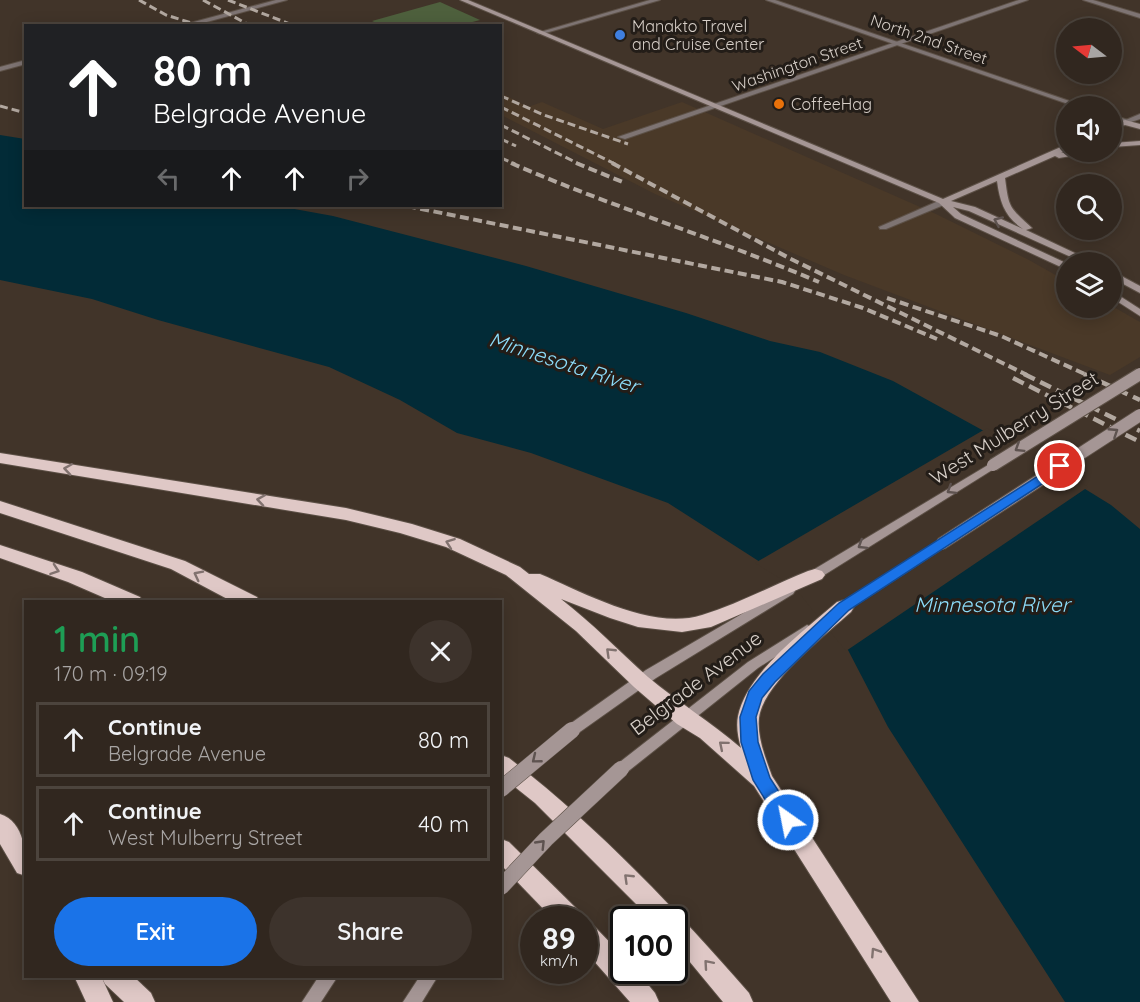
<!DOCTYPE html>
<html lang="en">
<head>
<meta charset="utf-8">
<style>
	:root { --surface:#31271f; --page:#3d332c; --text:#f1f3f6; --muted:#a8a5a4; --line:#4c443d; --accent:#1a73e8 }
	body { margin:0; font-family:Quicksand,sans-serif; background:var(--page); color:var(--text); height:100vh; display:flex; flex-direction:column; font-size:22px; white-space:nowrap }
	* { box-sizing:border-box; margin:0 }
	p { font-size:20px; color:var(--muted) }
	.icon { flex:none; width:33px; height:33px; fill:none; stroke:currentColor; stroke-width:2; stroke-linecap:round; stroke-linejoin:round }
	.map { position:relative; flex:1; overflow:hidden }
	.drawer { position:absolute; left:24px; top:600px; width:478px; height:378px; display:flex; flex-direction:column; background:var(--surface); border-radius:0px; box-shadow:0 3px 15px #0003,0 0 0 2px var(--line) }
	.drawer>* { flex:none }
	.guide { position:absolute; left:24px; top:24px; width:478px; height:183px; border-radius:0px; box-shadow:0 3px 15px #0003,0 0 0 2px var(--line); background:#202124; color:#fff; overflow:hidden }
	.needle { width:39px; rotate:286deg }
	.tools { position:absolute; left:1056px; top:18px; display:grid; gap:12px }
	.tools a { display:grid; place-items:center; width:66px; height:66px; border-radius:50%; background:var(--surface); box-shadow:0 3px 15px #0003,0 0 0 2px var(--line); font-size:30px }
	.speed { position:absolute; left:520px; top:906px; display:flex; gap:12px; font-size:30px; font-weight:700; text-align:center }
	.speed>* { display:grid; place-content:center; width:78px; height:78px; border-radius:50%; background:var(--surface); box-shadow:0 3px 15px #0003,0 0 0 2px var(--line); line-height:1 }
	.speed small { font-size:15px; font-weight:400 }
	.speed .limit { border:3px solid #111; border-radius:9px; background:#fff; color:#111 }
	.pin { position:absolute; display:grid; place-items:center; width:51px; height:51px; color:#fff; margin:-26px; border:3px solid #fff; border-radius:50%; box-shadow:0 2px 6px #0007 }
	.me { position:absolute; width:66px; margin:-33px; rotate:327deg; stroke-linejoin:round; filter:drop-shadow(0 0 4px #0008) }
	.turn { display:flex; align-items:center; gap:21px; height:126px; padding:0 30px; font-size:27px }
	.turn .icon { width:78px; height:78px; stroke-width:2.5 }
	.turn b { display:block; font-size:42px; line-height:51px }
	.lanes { display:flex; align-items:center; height:57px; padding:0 30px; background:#0003; justify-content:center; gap:30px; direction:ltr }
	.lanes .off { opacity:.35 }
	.round { display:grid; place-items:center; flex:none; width:63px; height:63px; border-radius:32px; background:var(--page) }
	.overview { display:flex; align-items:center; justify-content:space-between; height:102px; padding:0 30px }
	h1 { font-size:36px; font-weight:600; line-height:45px; color:#1e9e55 }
	.primary-button { display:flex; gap:12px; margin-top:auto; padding:12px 30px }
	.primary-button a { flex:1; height:69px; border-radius:36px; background:var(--accent); color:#fff; font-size:24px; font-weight:600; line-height:69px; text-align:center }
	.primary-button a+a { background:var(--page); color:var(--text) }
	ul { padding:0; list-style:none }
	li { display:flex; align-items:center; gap:18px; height:75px; margin:0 12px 9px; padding:0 18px; border:3px solid var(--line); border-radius:0px }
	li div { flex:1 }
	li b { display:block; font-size:22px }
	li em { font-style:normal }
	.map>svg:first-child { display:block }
	.built { fill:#4a3928 }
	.green { fill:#4e603d }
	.water { fill:#022b37 }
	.pier { fill:#413429 }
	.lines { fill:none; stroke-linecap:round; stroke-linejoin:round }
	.minor-casing { stroke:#5c5046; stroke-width:2 }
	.tertiary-casing { stroke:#5c5046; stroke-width:2 }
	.secondary-casing { stroke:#5c5046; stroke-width:2 }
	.motorway-casing { stroke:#5c5046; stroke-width:2 }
	.minor { fill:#7e7473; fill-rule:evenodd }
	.tertiary { fill:#7e7473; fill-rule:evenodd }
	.secondary { fill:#a59695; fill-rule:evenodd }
	.motorway { fill:#dfc8c6; fill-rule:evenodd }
	.rail-far2 { stroke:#b2a8a0; stroke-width:3; stroke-dasharray:8 4; stroke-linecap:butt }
	.rail-far1 { stroke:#b2a8a0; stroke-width:4; stroke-dasharray:9 4.5; stroke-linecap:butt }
	.rail { stroke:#b2a8a0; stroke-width:4.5; stroke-dasharray:12 6; stroke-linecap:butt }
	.secondary-bridge-far2-casing { stroke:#5c5046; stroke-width:10; stroke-linecap:butt }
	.secondary-bridge-far1-casing { stroke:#5c5046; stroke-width:14; stroke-linecap:butt }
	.secondary-bridge-casing { stroke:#5c5046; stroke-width:17; stroke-linecap:butt }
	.secondary-bridge-far2 { stroke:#a59695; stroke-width:9 }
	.secondary-bridge-far1 { stroke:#a59695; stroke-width:12 }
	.secondary-bridge { stroke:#a59695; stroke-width:16 }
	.oneway { stroke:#5e5350 }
	.oneway2 { stroke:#81726f }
	.route { fill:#1a73e8; stroke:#114b97; stroke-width:1.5 }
	.shop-dot { fill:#3f7fe0; stroke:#231d18; stroke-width:2 }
	.food-dot { fill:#e8710a; stroke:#231d18; stroke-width:2 }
	.labels { text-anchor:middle; stroke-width:6; stroke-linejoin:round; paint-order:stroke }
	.far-poi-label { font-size:16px; fill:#d7cfc8; stroke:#231d18; text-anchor:start }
	.far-street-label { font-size:16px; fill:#d7cfc8; stroke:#231d18 }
	.street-label { font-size:20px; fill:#d7cfc8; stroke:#231d18 }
	.water-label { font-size:21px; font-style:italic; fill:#8cdcf9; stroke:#231d18 }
</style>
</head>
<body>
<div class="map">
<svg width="1140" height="1002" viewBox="0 0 1140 1002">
	<rect width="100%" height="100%" fill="#413429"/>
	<path class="built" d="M501 93 528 107 542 102 603 129 682 102 936 214 1029 260 1066 281V308L1112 306 1140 322V357L1110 375 844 275 655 194 501 115Z"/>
	<path class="green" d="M440 2 480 20 461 25H381L372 21Z"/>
	<path class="water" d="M0 135 25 139 26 206H278L333 216 526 266 686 313 770 341 820 352 893 381 1051 468 1111 505 1140 529V1002H1065L888 727 848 650 796 585 668 503 531 453 457 433 400 400 329 367 158 320 92 299 0 280Z"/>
	<path class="pier" d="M987 428 1088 487 846 651 794 587 755 563Z"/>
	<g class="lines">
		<g class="minor-casing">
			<g id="minor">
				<path d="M650 0H660L542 34 537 33Z"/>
				<path d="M1019 0H1028L625 139 618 137Z"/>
				<path d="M1083 0H1093L1140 14V18Z"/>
				<path d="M1140 114V119L1125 124 1121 122Z"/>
				<path d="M943 199 946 200V204L886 229H880L879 227Z"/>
			</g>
		</g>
		<g class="tertiary-casing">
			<g id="tertiary">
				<path d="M276 0H287L192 26H179Z"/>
				<path d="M766 0H775L1084 106H1074Z"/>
				<path d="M26 60V64L0 71V67Z"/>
				<path d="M1112 115 1128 120 1129 122 1125 124 1112 119Z"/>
			</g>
		</g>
		<g class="secondary-casing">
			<g id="secondary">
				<path d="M460 0H468L943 199 1063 146H1066V151L1061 153 1084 152 1083 154 1059 158 1055 156 1005 178C1009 210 1010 207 1032 228L1026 230 1094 262H1082L969 211 953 207 961 214 1066 263V269L1063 268 955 218 939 203ZM997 181C1000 203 1005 217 1023 229L975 207 951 201Z"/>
				<path d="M1125 120 1140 124V129L1125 125 1112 130V125Z"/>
				<path d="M1140 141V145L1112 147V143Z"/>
				<path d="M1112 271 1140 286V293L1112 278Z"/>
				<path d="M1112 291 1140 309V316L1112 298Z"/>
				<path d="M993 462 999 465 997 467 813 582 808 583 802 579 803 576Z"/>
				<path d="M941 540 947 544 945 547 842 614H832L830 611 832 608Z"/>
				<path d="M788 587 793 588 795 591 793 594 656 678 577 734 572 735 567 734 565 730 567 726 646 670Z"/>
				<path d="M807 625 812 627 814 630 812 633 758 668 626 773 621 775 616 773 613 769 616 765 748 662Z"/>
				<path d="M319 976H338L321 1002H302Z"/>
				<path d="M420 976H438L422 1002H403Z"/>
			</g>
		</g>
		<g class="motorway-casing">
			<g id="motorway">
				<path d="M0 453 346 508 412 524 460 539 520 567 529 574H540C585 593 652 631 702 615 738 604 773 585 808 571L815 569 822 571 825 575 822 579 711 627 682 632 638 627 610 618 561 599C592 623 619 651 648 677 678 702 711 722 741 748 738 738 736 726 738 716 747 672 805 630 837 602L844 600 851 602 854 607 851 612C825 635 763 684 759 718 757 738 766 759 772 776L919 1002H891L754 786 700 738 677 724 634 687 576 631 506 575 446 547 400 533 346 520 0 463Z"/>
				<path d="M0 501 185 561 257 597 260 602H233L171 569 0 513Z"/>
				<path d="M0 545 82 572 140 597 143 602H114L68 582 0 558Z"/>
				<path d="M501 755 509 758C598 827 676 909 749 993L753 1002H723L675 944V920H652L535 803 501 776Z"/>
				<path d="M0 814C25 822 26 854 26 876L17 873 0 844Z"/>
				<path d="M501 839 509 842 580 912 583 920H554L501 865Z"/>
				<path d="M585 923 594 926 624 957V970H636L655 993 659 1002H630L585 951Z"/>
				<path d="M74 976H101L113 1002H86Z"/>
				<path d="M101 976H133L151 993 155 1002H124L105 984Z"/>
			</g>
		</g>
		<use href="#minor" class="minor"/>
		<use href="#tertiary" class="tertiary"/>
		<use href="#secondary" class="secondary"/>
		<use href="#motorway" class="motorway"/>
		<g class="rail-far2">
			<path d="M139 0 166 15 201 26"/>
			<path d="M203 0 251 26"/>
			<path d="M228 0 295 26"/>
			<path d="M501 96 544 115 628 144"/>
			<path d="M0 106 26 113"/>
			<path d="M501 107 615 164"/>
			<path d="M501 125 579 164"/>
			<path d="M501 139 516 146"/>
			<path d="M501 158 515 164"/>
		</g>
		<g class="rail-far1">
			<path d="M511 163C612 207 718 239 819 282"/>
			<path d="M576 163 625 183"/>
			<path d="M612 163 789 258 1027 375"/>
			<path d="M407 206 782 282 863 308 937 339"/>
			<path d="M887 298 1001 336 1087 375"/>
		</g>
		<g class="rail">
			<path d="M1024 374 1140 431"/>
			<path d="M1084 374 1140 400"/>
			<path d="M1013 378 1140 442"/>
		</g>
		<g class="secondary-bridge-far2-casing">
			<path id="secondary-bridge-far2" d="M1138 375 1140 374"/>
		</g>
		<g class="secondary-bridge-far1-casing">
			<g id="secondary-bridge-far1">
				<path d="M993 465 1140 374"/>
				<path d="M941 544 1140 415"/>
			</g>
		</g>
		<g class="secondary-bridge-casing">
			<g id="secondary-bridge">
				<path d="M501 789 572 730"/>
				<path d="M501 887 546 839 621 769"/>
			</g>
		</g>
		<use href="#secondary-bridge-far2" class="secondary-bridge-far2"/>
		<use href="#secondary-bridge-far1" class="secondary-bridge-far1"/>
		<use href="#secondary-bridge" class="secondary-bridge"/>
	</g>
	<defs><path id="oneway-chevron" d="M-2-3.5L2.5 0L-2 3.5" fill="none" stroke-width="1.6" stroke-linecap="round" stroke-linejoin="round" transform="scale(1.5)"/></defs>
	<g class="oneway">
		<use href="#oneway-chevron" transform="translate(998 221) rotate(-156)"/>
		<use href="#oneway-chevron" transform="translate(1114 432) rotate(-33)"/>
		<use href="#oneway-chevron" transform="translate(1019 448) rotate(148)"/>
		<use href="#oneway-chevron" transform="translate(951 490) rotate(148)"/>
		<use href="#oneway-chevron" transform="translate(862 545) rotate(148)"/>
		<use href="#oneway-chevron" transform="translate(536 759) rotate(141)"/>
		<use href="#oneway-chevron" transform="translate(541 844) rotate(-46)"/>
	</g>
	<g class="oneway2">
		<use href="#oneway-chevron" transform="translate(68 469) rotate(-171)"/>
		<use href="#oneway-chevron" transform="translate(261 500) rotate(-171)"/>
		<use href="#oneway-chevron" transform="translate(450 543) rotate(-160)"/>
		<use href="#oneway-chevron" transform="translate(55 570) rotate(19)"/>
		<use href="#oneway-chevron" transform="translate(198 575) rotate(-153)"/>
		<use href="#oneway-chevron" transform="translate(610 652) rotate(-136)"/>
		<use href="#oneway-chevron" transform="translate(723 745) rotate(-140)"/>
		<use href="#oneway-chevron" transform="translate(628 878) rotate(-136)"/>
		<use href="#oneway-chevron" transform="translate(875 952) rotate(-123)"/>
		<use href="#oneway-chevron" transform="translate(708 964) rotate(-131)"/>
	</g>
	<path class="route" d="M1060 462 1065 463 1067 466 1065 469 849 610 775 682 762 698 756 717 758 742 770 778 797 820 794 825 788 827 781 825 753 780 741 742 740 717 749 691 763 674 839 603Z"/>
	<circle class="shop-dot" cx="620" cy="35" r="6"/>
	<circle class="food-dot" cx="779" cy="104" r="6"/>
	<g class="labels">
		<g class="far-poi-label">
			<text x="632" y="32">Manakto Travel<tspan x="632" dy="18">and Cruise Center</tspan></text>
			<text x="791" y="110">CoffeeHag</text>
		</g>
		<g class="far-street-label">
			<text transform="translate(929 39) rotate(19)" y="6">North 2nd Street</text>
			<text transform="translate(797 64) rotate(-19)" y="6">Washington Street</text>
		</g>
		<g class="street-label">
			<text transform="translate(1014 428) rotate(-32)" y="7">West Mulberry Street</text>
			<text transform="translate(696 683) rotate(-37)" y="7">Belgrade Avenue</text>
		</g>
		<g class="water-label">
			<text transform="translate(564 363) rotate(18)" y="7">Minnesota River</text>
			<text x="992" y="612">Minnesota River</text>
		</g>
	</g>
</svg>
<div class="tools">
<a><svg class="needle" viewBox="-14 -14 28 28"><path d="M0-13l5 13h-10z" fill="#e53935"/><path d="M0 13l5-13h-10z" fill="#a8a5a4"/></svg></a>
<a><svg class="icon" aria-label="sound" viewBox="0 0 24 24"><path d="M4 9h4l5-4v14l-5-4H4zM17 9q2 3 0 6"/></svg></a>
<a><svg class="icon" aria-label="search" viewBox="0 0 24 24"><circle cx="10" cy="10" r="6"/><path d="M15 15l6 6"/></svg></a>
<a><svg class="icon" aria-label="layers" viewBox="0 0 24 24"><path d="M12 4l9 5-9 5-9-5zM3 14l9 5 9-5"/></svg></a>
</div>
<div class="speed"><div>89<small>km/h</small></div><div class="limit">100</div></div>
<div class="pin" style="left:1060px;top:466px;background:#d93025"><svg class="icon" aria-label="arrive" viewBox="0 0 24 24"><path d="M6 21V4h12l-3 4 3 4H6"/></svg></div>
<svg class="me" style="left:788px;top:820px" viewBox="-20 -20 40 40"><circle r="17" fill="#1a73e8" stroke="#fff" stroke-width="3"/><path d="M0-11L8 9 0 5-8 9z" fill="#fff"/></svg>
<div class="guide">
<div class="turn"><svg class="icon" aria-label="ahead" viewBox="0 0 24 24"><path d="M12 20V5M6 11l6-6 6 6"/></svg><div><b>80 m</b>Belgrade Avenue</div></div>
<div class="lanes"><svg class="icon off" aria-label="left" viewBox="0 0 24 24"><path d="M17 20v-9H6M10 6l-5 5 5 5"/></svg><svg class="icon" aria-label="ahead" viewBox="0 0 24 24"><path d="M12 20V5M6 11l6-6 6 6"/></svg><svg class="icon" aria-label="ahead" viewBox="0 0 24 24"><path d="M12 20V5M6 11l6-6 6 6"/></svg><svg class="icon off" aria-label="right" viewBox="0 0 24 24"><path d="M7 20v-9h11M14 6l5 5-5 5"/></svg></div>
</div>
<section class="drawer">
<div class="overview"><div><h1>1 min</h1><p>170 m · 09:19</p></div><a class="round"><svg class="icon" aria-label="close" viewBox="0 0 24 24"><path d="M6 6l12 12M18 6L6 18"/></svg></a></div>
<ul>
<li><svg class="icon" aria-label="ahead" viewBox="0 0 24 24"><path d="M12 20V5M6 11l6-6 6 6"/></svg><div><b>Continue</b><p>Belgrade Avenue</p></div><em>80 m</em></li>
<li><svg class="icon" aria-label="ahead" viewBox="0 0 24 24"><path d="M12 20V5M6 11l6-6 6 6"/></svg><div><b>Continue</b><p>West Mulberry Street</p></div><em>40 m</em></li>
</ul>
<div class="primary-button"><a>Exit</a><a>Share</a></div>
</section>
</div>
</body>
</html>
